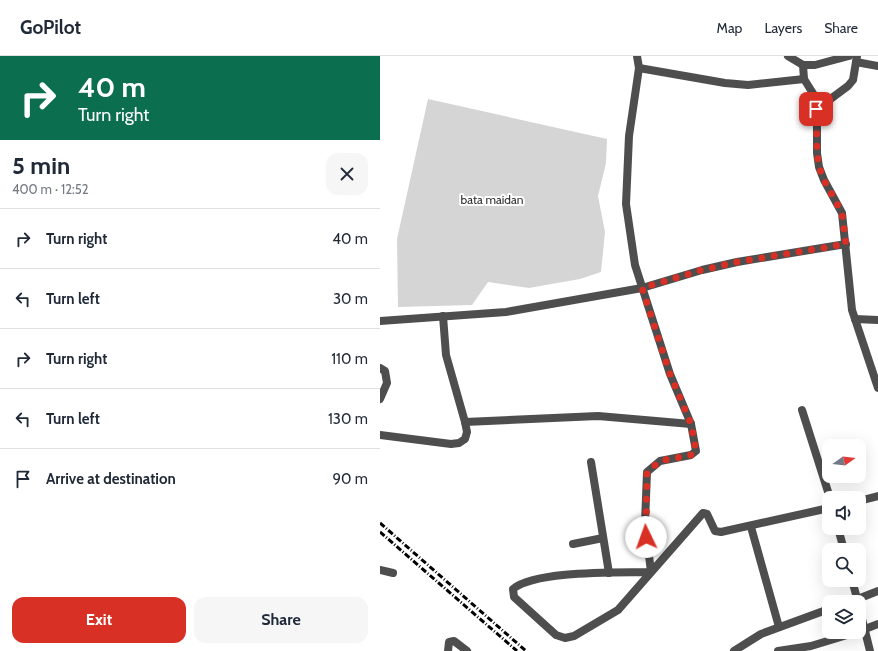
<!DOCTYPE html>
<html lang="en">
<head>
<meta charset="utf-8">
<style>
	:root { --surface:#fff; --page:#f6f6f7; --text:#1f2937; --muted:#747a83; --line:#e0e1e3; --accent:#d93025 }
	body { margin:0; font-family:Cabin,sans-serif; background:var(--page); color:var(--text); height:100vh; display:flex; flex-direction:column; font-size:15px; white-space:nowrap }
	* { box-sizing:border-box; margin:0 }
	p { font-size:13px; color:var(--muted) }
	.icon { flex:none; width:22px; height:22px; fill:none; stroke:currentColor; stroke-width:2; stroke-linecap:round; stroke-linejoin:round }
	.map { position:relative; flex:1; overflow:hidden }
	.details { display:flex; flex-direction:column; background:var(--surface); width:380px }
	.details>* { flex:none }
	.hud { background:#0b6e4f; color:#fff; overflow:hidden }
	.needle { width:26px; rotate:76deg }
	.tools { position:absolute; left:442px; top:383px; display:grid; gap:8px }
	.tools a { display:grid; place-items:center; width:44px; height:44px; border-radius:8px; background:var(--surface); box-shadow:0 4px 16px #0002; font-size:20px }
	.pin { position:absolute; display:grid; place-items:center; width:34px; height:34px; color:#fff; margin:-17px; border-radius:8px; box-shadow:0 2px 6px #0006 }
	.me { position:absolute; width:44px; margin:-22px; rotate:357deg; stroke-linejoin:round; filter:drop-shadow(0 0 3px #0008) }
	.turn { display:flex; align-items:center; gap:14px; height:84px; padding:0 12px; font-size:18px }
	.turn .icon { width:52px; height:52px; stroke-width:2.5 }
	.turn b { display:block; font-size:28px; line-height:34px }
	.round { display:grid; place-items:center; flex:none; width:42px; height:42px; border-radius:12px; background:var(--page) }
	.overview { display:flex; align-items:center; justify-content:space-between; height:68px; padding:0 12px }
	h1 { font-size:24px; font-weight:800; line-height:30px }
	.primary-button { display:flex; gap:8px; margin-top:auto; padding:8px 12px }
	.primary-button a { flex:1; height:46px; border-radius:12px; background:var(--accent); color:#fff; font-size:16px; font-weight:800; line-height:46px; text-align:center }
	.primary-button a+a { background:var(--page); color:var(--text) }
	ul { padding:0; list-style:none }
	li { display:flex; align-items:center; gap:12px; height:60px; padding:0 12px; border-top:1px solid var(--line) }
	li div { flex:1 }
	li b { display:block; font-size:15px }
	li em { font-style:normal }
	header { display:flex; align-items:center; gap:24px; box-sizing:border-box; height:56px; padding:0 20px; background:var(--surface); border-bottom:1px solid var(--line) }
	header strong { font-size:19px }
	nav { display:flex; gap:22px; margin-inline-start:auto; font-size:14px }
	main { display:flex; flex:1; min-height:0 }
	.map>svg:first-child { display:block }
	.green { fill:#d5d5d5 }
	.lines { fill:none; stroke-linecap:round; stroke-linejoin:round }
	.minor { stroke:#4e4e4e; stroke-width:8 }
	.rail { stroke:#000; stroke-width:3; stroke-dasharray:6 2 1 2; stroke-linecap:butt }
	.route { stroke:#d93025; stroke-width:7; stroke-dasharray:0 12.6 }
	.labels { text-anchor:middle; stroke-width:4; stroke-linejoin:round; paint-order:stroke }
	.park-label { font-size:12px; fill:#2c2c2c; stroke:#fff }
</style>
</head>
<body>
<header>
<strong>GoPilot</strong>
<nav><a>Map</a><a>Layers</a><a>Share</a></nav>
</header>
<main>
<section class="details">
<div class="hud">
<div class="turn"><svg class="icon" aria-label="right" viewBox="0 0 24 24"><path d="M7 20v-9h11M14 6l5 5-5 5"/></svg><div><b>40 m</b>Turn right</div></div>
</div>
<div class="overview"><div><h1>5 min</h1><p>400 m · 12:52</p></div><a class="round"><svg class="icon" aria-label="close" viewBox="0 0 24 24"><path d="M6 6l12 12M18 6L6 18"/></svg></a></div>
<ul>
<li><svg class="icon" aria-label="right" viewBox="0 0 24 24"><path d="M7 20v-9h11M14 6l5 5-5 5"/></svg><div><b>Turn right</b></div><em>40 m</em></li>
<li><svg class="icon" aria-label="left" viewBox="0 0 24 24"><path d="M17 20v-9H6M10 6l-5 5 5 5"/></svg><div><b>Turn left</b></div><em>30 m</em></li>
<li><svg class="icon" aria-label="right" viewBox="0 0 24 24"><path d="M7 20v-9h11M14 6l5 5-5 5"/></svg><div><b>Turn right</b></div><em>110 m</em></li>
<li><svg class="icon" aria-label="left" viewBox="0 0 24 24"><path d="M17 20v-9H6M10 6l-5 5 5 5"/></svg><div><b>Turn left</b></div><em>130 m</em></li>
<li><svg class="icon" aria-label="arrive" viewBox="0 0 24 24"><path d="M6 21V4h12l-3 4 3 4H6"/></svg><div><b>Arrive at destination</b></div><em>90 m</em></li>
</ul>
<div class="primary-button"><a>Exit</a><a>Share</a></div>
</section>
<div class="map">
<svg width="498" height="595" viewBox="0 0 498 595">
	<rect width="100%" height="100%" fill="#fff"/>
	<path class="green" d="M48 43 227 83 226 107 218 140 225 176 221 216 200 223 149 232 108 226 92 249 18 251 17 183Z"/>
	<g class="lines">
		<g class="minor">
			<path d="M257 0 259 12 249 80 246 148 255 209 290 318 311 368 316 395 311 399 280 405 267 416 265 467 271 516C240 517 156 514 133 533L134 541 176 579 185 582 194 580 238 554 323 457 327 458 335 475 341 476 449 452"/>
			<path d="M408 0 423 9H435L469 0"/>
			<path d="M476 6 498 10"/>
			<path d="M423 9 424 23 434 39 437 53V97L439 111 444 124 462 157 472 254 498 332"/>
			<path d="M259 12 345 27 368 29 424 23"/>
			<path d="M437 53 468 30 473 24 477 0"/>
			<path d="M475 263 498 264"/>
			<path d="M0 265 126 256 262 232 322 214 357 206 466 188"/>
			<path d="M0 312 5 315 7 327 0 343"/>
			<path d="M422 354 450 442"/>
			<path d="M85 366 218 360 311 368"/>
			<path d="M0 379 71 388 79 387 85 383 87 376 85 366 66 299 63 260"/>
			<path d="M211 406 229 517"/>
			<path d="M479 445 498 440"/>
			<path d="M371 471 399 571"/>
			<path d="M458 472 464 494"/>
			<path d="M193 488 223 482"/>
			<path d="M0 514 13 517"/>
			<path d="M472 524 478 546"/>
			<path d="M470 546 498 535"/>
			<path d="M479 551 490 595"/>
			<path d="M480 575 498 568"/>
			<path d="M68 595 69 586 74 585 87 595"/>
			<path d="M354 595 381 578 449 553"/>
			<path d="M398 595 431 590 477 576"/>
		</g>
		<g class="rail">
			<path d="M0 467 146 595"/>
			<path d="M0 476 137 595"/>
		</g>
	</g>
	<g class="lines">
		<path class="route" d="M266 481 267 416 280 405 311 399 316 395 311 368 290 318 262 232 322 214 357 206 466 188 462 157 444 124 439 111 437 97 436 53"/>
	</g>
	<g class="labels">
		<g class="park-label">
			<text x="112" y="148">bata maidan</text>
		</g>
	</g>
</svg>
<div class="tools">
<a><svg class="needle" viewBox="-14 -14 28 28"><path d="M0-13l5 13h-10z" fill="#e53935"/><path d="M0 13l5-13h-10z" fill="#747a83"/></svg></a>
<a><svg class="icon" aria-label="sound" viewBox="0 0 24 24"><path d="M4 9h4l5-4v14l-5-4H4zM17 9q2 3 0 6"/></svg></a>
<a><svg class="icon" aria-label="search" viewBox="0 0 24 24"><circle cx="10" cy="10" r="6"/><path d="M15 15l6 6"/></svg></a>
<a><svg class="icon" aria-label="layers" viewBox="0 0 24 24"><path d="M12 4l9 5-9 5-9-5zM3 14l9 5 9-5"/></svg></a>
</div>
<div class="pin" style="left:436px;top:53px;background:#d93025"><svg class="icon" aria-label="arrive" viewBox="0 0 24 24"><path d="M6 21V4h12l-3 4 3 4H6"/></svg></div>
<svg class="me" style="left:266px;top:481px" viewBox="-20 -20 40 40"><circle r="19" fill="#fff"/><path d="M0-13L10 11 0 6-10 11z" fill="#d93025"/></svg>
</div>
</main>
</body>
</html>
